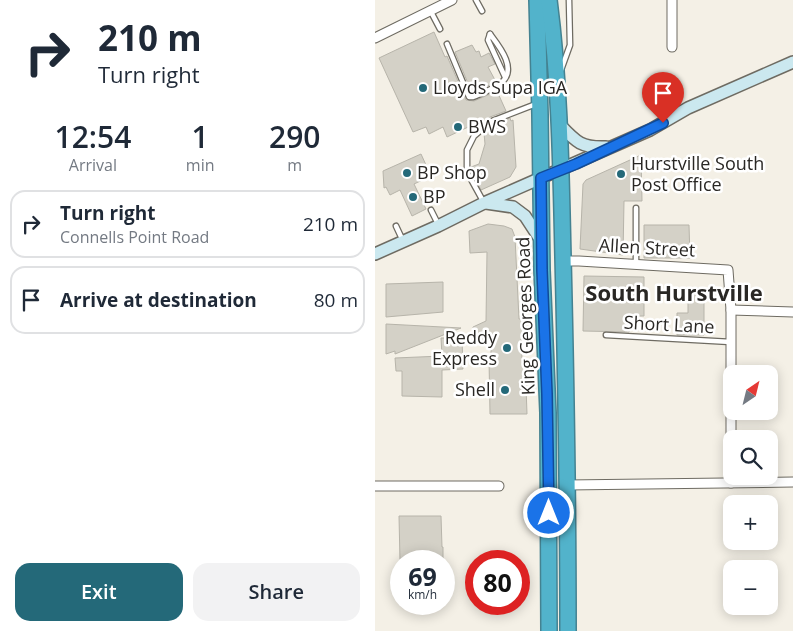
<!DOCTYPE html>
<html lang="en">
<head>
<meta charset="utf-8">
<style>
	:root { --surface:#fff; --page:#f2f2f3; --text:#1f2937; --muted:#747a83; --line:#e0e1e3; --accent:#246979 }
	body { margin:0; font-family:"Open Sans",sans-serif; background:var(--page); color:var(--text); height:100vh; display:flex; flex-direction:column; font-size:19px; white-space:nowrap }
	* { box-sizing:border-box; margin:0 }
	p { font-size:16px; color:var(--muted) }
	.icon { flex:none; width:28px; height:28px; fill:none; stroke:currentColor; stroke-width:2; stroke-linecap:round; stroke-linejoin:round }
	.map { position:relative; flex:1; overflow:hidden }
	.drawer { display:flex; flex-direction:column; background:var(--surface); width:375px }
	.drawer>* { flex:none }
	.hud { background:#fff; color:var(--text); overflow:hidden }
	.needle { width:32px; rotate:35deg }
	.controls { position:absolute; left:348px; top:365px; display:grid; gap:10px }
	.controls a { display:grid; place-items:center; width:55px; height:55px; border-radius:10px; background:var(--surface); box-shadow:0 2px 12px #0003; font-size:25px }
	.speed { position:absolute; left:15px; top:550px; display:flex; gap:10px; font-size:25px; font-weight:700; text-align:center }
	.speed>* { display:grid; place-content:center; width:65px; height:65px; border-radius:50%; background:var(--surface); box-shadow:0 2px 12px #0003; line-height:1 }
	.speed small { font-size:12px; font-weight:400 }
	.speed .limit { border:8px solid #d22; background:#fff; color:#111 }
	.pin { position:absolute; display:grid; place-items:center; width:42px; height:42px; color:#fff; margin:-51px -21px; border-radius:50% 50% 50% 0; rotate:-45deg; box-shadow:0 0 5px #0007 }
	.pin .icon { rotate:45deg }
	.me { position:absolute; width:55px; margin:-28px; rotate:0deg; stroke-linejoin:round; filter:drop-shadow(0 0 4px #0008) }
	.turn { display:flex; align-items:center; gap:18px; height:105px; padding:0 15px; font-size:22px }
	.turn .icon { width:65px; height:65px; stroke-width:2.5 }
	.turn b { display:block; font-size:35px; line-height:42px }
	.eta { display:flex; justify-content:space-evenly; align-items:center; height:85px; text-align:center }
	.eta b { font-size:30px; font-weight:600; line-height:35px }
	.action { display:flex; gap:10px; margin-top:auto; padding:10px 15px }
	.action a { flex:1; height:58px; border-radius:15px; background:var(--accent); color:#fff; font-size:20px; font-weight:600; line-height:58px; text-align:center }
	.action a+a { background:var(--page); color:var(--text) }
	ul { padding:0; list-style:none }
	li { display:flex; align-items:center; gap:15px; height:68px; margin:0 10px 8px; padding:0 5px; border:2px solid var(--line); border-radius:15px }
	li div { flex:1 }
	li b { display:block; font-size:19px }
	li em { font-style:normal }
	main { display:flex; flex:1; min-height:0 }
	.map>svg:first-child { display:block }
	.building { fill:#d4d1c7; stroke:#b7b4aa }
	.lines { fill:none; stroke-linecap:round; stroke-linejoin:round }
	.lane-casing { stroke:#6e6b62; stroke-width:7 }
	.street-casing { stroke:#6e6b62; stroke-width:11 }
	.secondary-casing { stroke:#6e6b62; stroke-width:14 }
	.highway-casing { stroke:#448291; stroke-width:18 }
	.lane { stroke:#fff; stroke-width:4.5 }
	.street { stroke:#fff; stroke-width:9 }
	.secondary { stroke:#cbe8ef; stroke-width:11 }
	.highway { stroke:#52b3cb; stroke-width:15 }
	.route-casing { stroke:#114b97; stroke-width:12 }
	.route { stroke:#1a73e8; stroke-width:9 }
	.poi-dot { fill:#246979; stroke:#fff; stroke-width:2 }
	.labels { text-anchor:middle; stroke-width:5; stroke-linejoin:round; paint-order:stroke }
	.poi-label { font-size:18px; fill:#292724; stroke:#fff; text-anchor:start }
	.street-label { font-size:18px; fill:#292724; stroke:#fff }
	.district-label { font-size:22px; font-weight:bold; fill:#292724; stroke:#fff }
</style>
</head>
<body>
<main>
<section class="drawer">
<div class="hud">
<div class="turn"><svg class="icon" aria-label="right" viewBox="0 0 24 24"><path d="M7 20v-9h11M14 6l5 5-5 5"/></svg><div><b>210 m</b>Turn right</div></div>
</div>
<div class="eta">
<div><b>12:54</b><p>Arrival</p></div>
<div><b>1</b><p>min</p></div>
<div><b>290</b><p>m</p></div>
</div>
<ul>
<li><svg class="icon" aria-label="right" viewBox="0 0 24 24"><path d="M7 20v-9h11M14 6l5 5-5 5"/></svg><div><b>Turn right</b><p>Connells Point Road</p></div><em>210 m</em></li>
<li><svg class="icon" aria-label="arrive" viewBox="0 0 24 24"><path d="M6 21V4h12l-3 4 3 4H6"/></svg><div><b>Arrive at destination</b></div><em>80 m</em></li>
</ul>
<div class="action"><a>Exit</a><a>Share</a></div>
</section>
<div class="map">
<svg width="418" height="631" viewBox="0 0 418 631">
	<rect width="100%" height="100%" fill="#f4f0e6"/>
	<g class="building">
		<path d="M59 32 70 57 72 56 91 100 99 101 122 91 131 111 115 117 108 123V120L72 137 68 127 54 134 51 127 38 132 4 58Z"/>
		<path d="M97 45 101 52 104 51 106 57 114 53 120 64 113 67 120 80 119 83 97 93 80 52Z"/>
		<path d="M135 118 136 121 138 120 141 167 135 177 106 190 96 171V167L104 164 110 144 109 133 119 125Z"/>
		<path d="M46 154 56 176 39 184 51 209 37 216 25 190 15 195 11 187 9 188 8 171Z"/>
		<path d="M266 155 267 201H249L248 255 205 249 208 184 211 180Z"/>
		<path d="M113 224 129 226 137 229 140 237 144 319H150L151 339H146L147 359H150L152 414H115L114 359H116V340L98 341V327L111 321 112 252 95 253 94 231Z"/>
		<path d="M269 225H314L315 258H269Z"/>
		<path d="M209 276 269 277V316H255L254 332 208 331Z"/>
		<path d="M68 282V312L11 317V284Z"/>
		<path d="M313 288H329V335H302V313H313Z"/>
		<path d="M11 324 86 328 20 354V351L11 354Z"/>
		<path d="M66 338H87L88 369 67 370V397L27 396V371H21L20 358 67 356Z"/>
		<path d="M24 516H66L67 547H68V561H25Z"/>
	</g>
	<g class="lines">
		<g class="lane-casing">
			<g id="lane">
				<path d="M101 0 107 11"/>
				<path d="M55 10 65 29"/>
				<path d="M115 34 113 40 130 77"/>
				<path d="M72 44 94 97H98C107 93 119 89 126 83 143 69 124 46 115 34"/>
				<path d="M186 70 195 45 194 0"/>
				<path d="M108 201 92 172V150L99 136 117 121 161 104"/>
				<path d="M261 208V264"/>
				<path d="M56 210 63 224"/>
				<path d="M21 226 28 241"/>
				<path d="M231 335 356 342"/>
			</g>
		</g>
		<g class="street-casing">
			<g id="street">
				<path d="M0 38 77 0"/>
				<path d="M297 47V0"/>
				<path d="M188 261H204L353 270 356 310V483"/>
				<path d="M356 310 418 312"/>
				<path d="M192 485 418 482"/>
				<path d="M0 486H124"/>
			</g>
		</g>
		<g class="secondary-casing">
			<g id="secondary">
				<path d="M184 124C201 142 206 148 231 147"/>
				<path d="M111 203 138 207 150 216 167 242"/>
				<path d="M0 254 63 226 109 203 275 130 313 108 418 62"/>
			</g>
		</g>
		<g class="highway-casing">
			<g id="highway">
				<path d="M162 0 165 115 167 270 173 413 174 631"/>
				<path d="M174 0C185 85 186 171 188 257 191 381 193 506 193 631"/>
			</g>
		</g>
		<use href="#lane" class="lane"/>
		<use href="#street" class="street"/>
		<use href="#secondary" class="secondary"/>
		<use href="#highway" class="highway"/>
	</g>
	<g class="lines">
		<g class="route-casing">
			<path id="route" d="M174 513 172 394 167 270 166 178 201 164 288 123"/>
		</g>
		<use href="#route" class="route"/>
	</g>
	<g class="poi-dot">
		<circle cx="48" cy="88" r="5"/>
		<circle cx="83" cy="127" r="5"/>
		<circle cx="32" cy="173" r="5"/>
		<circle cx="246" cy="174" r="5"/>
		<circle cx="38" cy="197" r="5"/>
		<circle cx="132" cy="348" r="5"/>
		<circle cx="130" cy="390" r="5"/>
	</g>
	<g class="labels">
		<g class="poi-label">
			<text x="58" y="94">Lloyds Supa IGA</text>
			<text x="93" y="133">BWS</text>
			<text x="256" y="170">Hurstville South<tspan x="256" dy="21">Post Office</tspan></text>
			<text x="42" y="179">BP Shop</text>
			<text x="48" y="203">BP</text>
			<text x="122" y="344" text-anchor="end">Reddy<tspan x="122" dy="21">Express</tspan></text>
			<text x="120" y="396" text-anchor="end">Shell</text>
		</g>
		<g class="street-label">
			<text transform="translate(272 248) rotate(3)" y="6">Allen Street</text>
			<text transform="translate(151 316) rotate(-92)" y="6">King Georges Road</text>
			<text transform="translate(294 325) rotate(3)" y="6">Short Lane</text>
		</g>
		<g class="district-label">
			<text x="299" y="301">South Hurstville</text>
		</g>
	</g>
</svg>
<div class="controls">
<a><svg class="needle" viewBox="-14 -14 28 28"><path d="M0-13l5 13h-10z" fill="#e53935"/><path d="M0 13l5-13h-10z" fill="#747a83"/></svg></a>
<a><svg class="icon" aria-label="search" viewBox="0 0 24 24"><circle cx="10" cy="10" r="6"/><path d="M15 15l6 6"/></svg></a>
<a>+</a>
<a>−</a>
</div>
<div class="speed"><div>69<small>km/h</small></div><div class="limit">80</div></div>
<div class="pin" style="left:288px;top:123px;background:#d93025"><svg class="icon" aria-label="arrive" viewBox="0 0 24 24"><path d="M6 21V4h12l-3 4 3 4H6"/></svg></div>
<svg class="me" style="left:174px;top:513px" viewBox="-20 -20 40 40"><circle r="17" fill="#1a73e8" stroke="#fff" stroke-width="3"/><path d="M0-11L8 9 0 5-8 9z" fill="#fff"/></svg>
</div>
</main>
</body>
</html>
